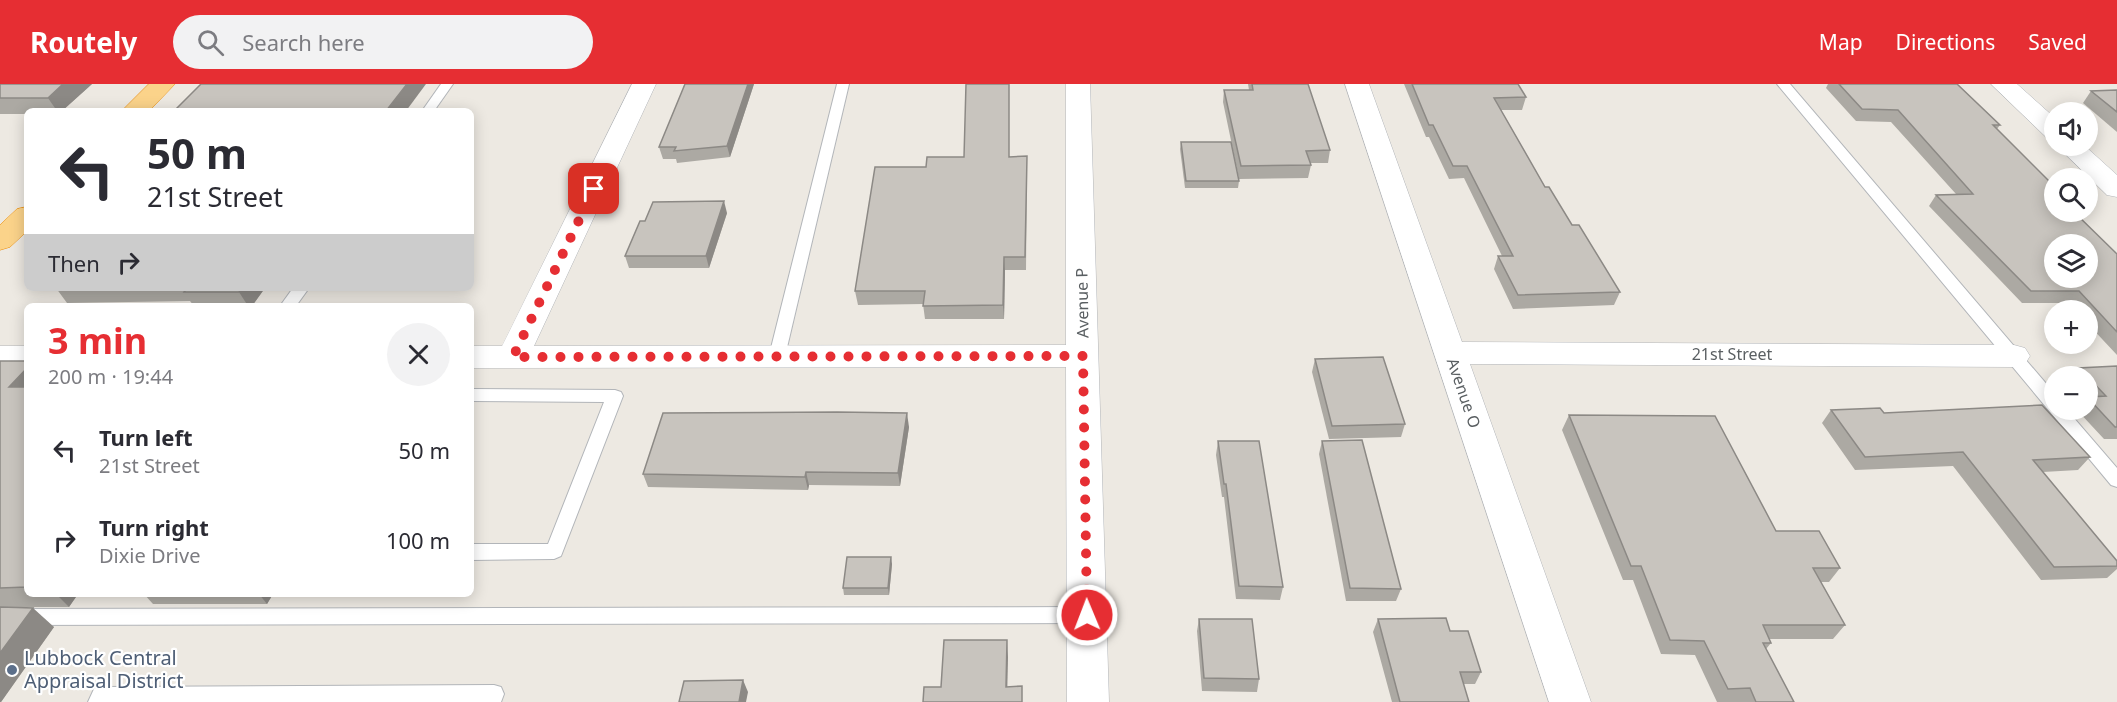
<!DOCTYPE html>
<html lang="en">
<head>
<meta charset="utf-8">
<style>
	:root { --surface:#fff; --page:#f2f2f3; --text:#2b2b33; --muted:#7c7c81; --accent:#e62e33 }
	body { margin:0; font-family:"Noto Sans",sans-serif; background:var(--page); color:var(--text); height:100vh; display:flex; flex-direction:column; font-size:22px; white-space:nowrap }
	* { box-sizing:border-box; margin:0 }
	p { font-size:20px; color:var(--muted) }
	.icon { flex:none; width:33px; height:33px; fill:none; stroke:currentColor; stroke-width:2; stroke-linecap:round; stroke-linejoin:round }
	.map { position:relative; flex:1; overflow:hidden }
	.drawer { position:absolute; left:24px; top:219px; width:450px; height:294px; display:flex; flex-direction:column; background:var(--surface); border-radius:9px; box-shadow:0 3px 15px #0003 }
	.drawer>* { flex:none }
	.hud { position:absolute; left:24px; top:24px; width:450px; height:183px; border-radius:9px; box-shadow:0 3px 15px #0003; background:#fff; color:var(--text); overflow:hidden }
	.tools { position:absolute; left:2044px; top:18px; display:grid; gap:12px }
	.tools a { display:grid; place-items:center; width:54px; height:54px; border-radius:50%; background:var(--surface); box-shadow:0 3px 15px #0003; font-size:30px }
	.pin { position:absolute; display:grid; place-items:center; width:51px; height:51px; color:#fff; margin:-26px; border-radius:12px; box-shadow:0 3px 9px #0006 }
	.me { position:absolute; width:66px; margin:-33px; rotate:359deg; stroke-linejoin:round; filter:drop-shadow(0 0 4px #0008) }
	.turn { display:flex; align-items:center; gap:21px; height:126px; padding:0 24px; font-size:27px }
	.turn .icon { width:78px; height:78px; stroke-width:2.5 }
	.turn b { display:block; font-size:42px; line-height:51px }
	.then { display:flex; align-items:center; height:57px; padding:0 24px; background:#0003; gap:12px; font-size:22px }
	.round { display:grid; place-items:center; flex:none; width:63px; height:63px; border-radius:32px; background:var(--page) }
	.overview { display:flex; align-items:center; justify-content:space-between; height:102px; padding:0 24px }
	h1 { font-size:36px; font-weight:700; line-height:45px; color:var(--accent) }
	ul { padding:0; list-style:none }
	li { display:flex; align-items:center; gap:18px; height:90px; padding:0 24px }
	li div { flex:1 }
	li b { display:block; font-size:22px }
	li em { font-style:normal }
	header { display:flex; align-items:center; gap:36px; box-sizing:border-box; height:84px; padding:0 30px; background:var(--accent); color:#fff }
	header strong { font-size:28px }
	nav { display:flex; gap:33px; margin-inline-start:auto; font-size:21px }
	.search { width:420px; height:54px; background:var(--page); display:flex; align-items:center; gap:15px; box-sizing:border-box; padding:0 21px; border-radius:33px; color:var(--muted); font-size:22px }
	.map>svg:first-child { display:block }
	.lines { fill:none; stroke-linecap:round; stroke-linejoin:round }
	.lane-casing { stroke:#b2b5b9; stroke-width:2 }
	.street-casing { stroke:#b2b5b9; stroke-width:1 }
	.highway-casing { stroke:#eb8b04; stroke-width:1 }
	.lane { fill:#fff; fill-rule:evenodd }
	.street { fill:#fff; fill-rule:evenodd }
	.highway { fill:#fbd38a; fill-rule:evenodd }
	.wall { fill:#aca9a3 }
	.shaded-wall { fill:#8c8985 }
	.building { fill:#c8c4be; stroke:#8c8985; stroke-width:1.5; fill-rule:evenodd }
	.route { stroke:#e62e33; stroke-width:10; stroke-dasharray:0 18 }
	.service-dot { fill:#5c6f8a; stroke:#fff; stroke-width:2 }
	.labels { text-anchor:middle; stroke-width:4.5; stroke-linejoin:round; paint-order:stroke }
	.street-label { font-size:16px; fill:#5a5f62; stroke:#fff }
	.near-service-label { font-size:20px; fill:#4e5e75; stroke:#fff; text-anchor:start }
</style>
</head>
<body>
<header>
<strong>Routely</strong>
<div class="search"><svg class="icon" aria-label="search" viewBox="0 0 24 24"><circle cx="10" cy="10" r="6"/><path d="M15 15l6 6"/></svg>Search here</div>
<nav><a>Map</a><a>Directions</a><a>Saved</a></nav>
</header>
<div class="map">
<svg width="2117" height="618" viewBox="0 0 2117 618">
	<rect width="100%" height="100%" fill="#ede9e2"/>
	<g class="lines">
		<g class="lane-casing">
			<g id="lane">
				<path d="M441 0H453L434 27H422Z"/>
				<path d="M837 0H849L785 272 783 276H771L769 272Z"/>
				<path d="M1777 0H1790L2055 310V326H2067L2117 384V403L2111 401Z"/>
				<path d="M293 204H309L296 222H280Z"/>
				<path d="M471 305 615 306 621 308 623 312 561 472 554 475 471 476V460H548L604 318 471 317Z"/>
				<path d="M1087 523 1094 525 1097 531 1094 537 1087 539 0 541V525Z"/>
				<path d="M494 601 501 603 504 610 501 618H88L94 605 101 603Z"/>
			</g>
		</g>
		<g class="street-casing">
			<g id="street">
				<path d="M632 0H656L534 262 1066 261V0H1090L1109 618H1067L1066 283 471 284V262H502Z"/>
				<path d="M1345 0H1369L1462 258 2014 261 2025 264 2030 272 2025 280 2014 283 1470 280 1591 618H1549Z"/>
				<path d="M1991 0H2017L2055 34V56L2046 53Z"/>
				<path d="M2057 62H2085L2117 91V113L2107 111Z"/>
				<rect x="0" y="262" width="27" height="22"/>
			</g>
		</g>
		<g class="highway-casing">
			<g id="highway">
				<path d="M149 0H175L149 27H122Z"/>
				<path d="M27 123V147L10 163 0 166V141L17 125Z"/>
			</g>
		</g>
		<use href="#lane" class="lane"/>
		<use href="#street" class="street"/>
		<use href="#highway" class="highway"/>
	</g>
	<g class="wall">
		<path d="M0 0H92L62 27H27V30H0Z"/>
		<path d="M685 0H754L730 73 677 79 676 75H663L659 63Z"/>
		<path d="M1248 0H1308L1330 66 1328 79H1310L1311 81 1308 94 1239 95 1223 18 1224 6H1249Z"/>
		<path d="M1404 0H1518L1526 13 1522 26H1501L1545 103 1620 208 1614 221 1513 225 1494 185 1498 172H1502L1464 94 1449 95 1429 53H1426Z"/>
		<path d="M1828 0H1957L2000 41 1997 45 2055 128 2117 170V271L2088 240V226H2076L2069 219H2022L1929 122 1936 111 1956 110 1891 38 1856 37 1826 4Z"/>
		<path d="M2117 6V48L2083 19 2091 7Z"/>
		<path d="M1181 58 1239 97 1238 104H1185L1180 65Z"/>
		<path d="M1010 73 1027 86 1026 186H1005L1004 235H925L923 220 858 221 855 207 926 83Z"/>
		<path d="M727 129 709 184H629L625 172 645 137Z"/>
		<path d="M56 204H265L252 222H194L190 217 67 219Z"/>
		<path d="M1315 275 1405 340 1401 353 1329 355 1312 288Z"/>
		<path d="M0 277H27V510H78L69 523H1L54 543 1 618H0Z"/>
		<path d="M2117 282V355H2104L2077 326H2088V292H2071L2079 284Z"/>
		<path d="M1831 326 1884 329 2090 373 2078 386 2043 388 2117 477V485L2107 494 2041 496 1953 382 1855 386 1822 339Z"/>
		<path d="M1569 331 1776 447 1840 484 1829 498H1821L1845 541 1833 555H1769L1771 559 1766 565 1794 618H1717L1695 571 1661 570 1633 496H1623L1562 346Z"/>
		<path d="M909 343 900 402 809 401 808 406 648 403 643 390Z"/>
		<path d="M1218 357 1283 503 1280 516 1236 515 1224 413H1222L1216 371Z"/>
		<path d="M1322 357 1401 505 1396 517H1346L1319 370Z"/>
		<path d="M892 480 889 511H844L843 504Z"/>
		<path d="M144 510H273L267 520H153Z"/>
		<path d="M1199 535 1259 595 1257 608 1202 607 1197 547Z"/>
		<path d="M1378 535 1450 547 1481 588 1475 600H1463L1469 618H1392L1373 548Z"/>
	</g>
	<g class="shaded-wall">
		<path d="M63 0H92L62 27H57L48 14Z"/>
		<path d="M407 0H426L406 27H386Z"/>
		<path d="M748 0H754L730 73 727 62Z"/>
		<path d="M724 117 727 129 709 184 706 172Z"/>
		<path d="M1004 173 1005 186 1004 235 1003 221Z"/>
		<path d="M241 204H265L252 222H248L239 208Z"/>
		<path d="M27 284V323L9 303Z"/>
		<path d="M907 329 909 343 900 402 898 389Z"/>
		<path d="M806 388 809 401 808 406 805 393Z"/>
		<path d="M891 473 892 480 889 511 888 504Z"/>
		<path d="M56 510H78L69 523Z"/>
		<path d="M259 510H273L267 520Z"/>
		<path d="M33 524 54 543 1 618H0V569Z"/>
		<path d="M1007 556 1008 573 1007 618 1006 603Z"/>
		<path d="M743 596 748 608 746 618H739Z"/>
	</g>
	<g class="building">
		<path d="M0 0H63L48 14H0Z"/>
		<path d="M201 0H407L386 27H174Z"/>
		<path d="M685 0H748L727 62 674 67 676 63H659Z"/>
		<path d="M966 0H1009V73L1027 72 1025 173H1004L1003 221 923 222 925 207H855L875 83H926L927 73H964Z"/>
		<path d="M1252 0H1308L1330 66 1306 67 1311 81 1241 82 1224 6H1253Z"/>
		<path d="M1412 0H1518L1526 13 1494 14 1545 103H1549L1572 141H1579L1620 208 1518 211 1498 172H1513L1467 82H1453L1433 41H1429Z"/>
		<path d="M1839 0H1957L2000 41H1993L2055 103V128H2074L2117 170V248L2079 207H2031L1936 111 1973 110 1898 26 1862 25ZM2055 160H2088V194H2055Z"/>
		<path d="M2117 6V28L2091 7Z"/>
		<path d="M1181 58H1231L1239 97H1186Z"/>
		<path d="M724 117 706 172H625L640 137H645L653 118Z"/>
		<path d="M187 204H241L239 208H184Z"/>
		<path d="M1383 273 1405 340 1332 342 1315 275Z"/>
		<path d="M0 277H27V284L9 303H27V503L0 504Z"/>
		<path d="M2117 282V343H2115L2088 314V313L2106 312 2079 284Z"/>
		<path d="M2042 321 2090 373 2033 376 2117 477V482L2054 483 1963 368 1865 373 1831 326 1880 324 1884 329Z"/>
		<path d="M837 328 907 329 898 389 806 388 805 393 643 390 663 329Z"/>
		<path d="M1569 331 1715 332 1776 447H1819L1840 484H1813L1845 541H1763L1771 559H1763L1794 618H1756L1750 604 1728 605 1704 557 1670 556 1641 482H1631Z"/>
		<path d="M1362 356 1401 505 1350 504 1322 357Z"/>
		<path d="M1218 357H1259L1283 503 1239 502 1226 400H1224Z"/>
		<path d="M847 473H891L888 504H843Z"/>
		<path d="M0 523 33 524 0 569Z"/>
		<path d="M1446 534 1450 547H1468L1481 588H1460L1469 618H1400L1378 535Z"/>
		<path d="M1199 535H1252L1259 595 1204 594Z"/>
		<path d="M944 556H1007L1006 603 1022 602V618H923L924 603H941Z"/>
		<path d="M743 596 739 618H679L684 597Z"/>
	</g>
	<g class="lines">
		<path class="route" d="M594 105 513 273 1083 272 1087 531"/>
	</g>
	<circle class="service-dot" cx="12" cy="586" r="6"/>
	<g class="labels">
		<g class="street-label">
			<text transform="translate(1082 219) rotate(-91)" y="6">Avenue P</text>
			<text x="1732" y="276">21st Street</text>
			<text transform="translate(1464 309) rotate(71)" y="6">Avenue O</text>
		</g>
		<g class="near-service-label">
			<text x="24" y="581">Lubbock Central<tspan x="24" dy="23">Appraisal District</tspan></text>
		</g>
	</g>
</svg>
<div class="tools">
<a><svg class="icon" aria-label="sound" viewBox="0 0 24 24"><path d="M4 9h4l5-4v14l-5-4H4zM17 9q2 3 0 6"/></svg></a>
<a><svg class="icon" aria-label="search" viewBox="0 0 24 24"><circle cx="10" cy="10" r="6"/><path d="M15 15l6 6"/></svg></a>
<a><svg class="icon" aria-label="layers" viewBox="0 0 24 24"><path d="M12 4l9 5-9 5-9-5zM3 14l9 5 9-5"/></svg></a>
<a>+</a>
<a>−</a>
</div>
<div class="pin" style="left:594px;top:105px;background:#d93025"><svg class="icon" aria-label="arrive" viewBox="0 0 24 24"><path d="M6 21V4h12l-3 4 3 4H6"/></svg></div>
<svg class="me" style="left:1087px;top:531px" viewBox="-20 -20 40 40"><circle r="17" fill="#e62e33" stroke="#fff" stroke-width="3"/><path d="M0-11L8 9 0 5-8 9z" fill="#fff"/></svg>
<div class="hud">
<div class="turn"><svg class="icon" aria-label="left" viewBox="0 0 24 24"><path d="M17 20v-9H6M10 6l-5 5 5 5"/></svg><div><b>50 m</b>21st Street</div></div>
<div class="then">Then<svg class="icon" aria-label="right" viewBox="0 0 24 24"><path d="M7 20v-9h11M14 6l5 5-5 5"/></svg></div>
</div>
<section class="drawer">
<div class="overview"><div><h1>3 min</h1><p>200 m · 19:44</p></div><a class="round"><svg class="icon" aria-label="close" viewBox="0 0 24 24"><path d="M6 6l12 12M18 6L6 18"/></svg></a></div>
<ul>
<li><svg class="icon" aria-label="left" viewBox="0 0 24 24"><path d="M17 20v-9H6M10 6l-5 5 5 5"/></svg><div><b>Turn left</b><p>21st Street</p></div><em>50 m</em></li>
<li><svg class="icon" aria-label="right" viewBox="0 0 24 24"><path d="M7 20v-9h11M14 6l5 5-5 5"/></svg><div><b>Turn right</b><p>Dixie Drive</p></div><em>100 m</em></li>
</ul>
</section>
</div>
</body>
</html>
